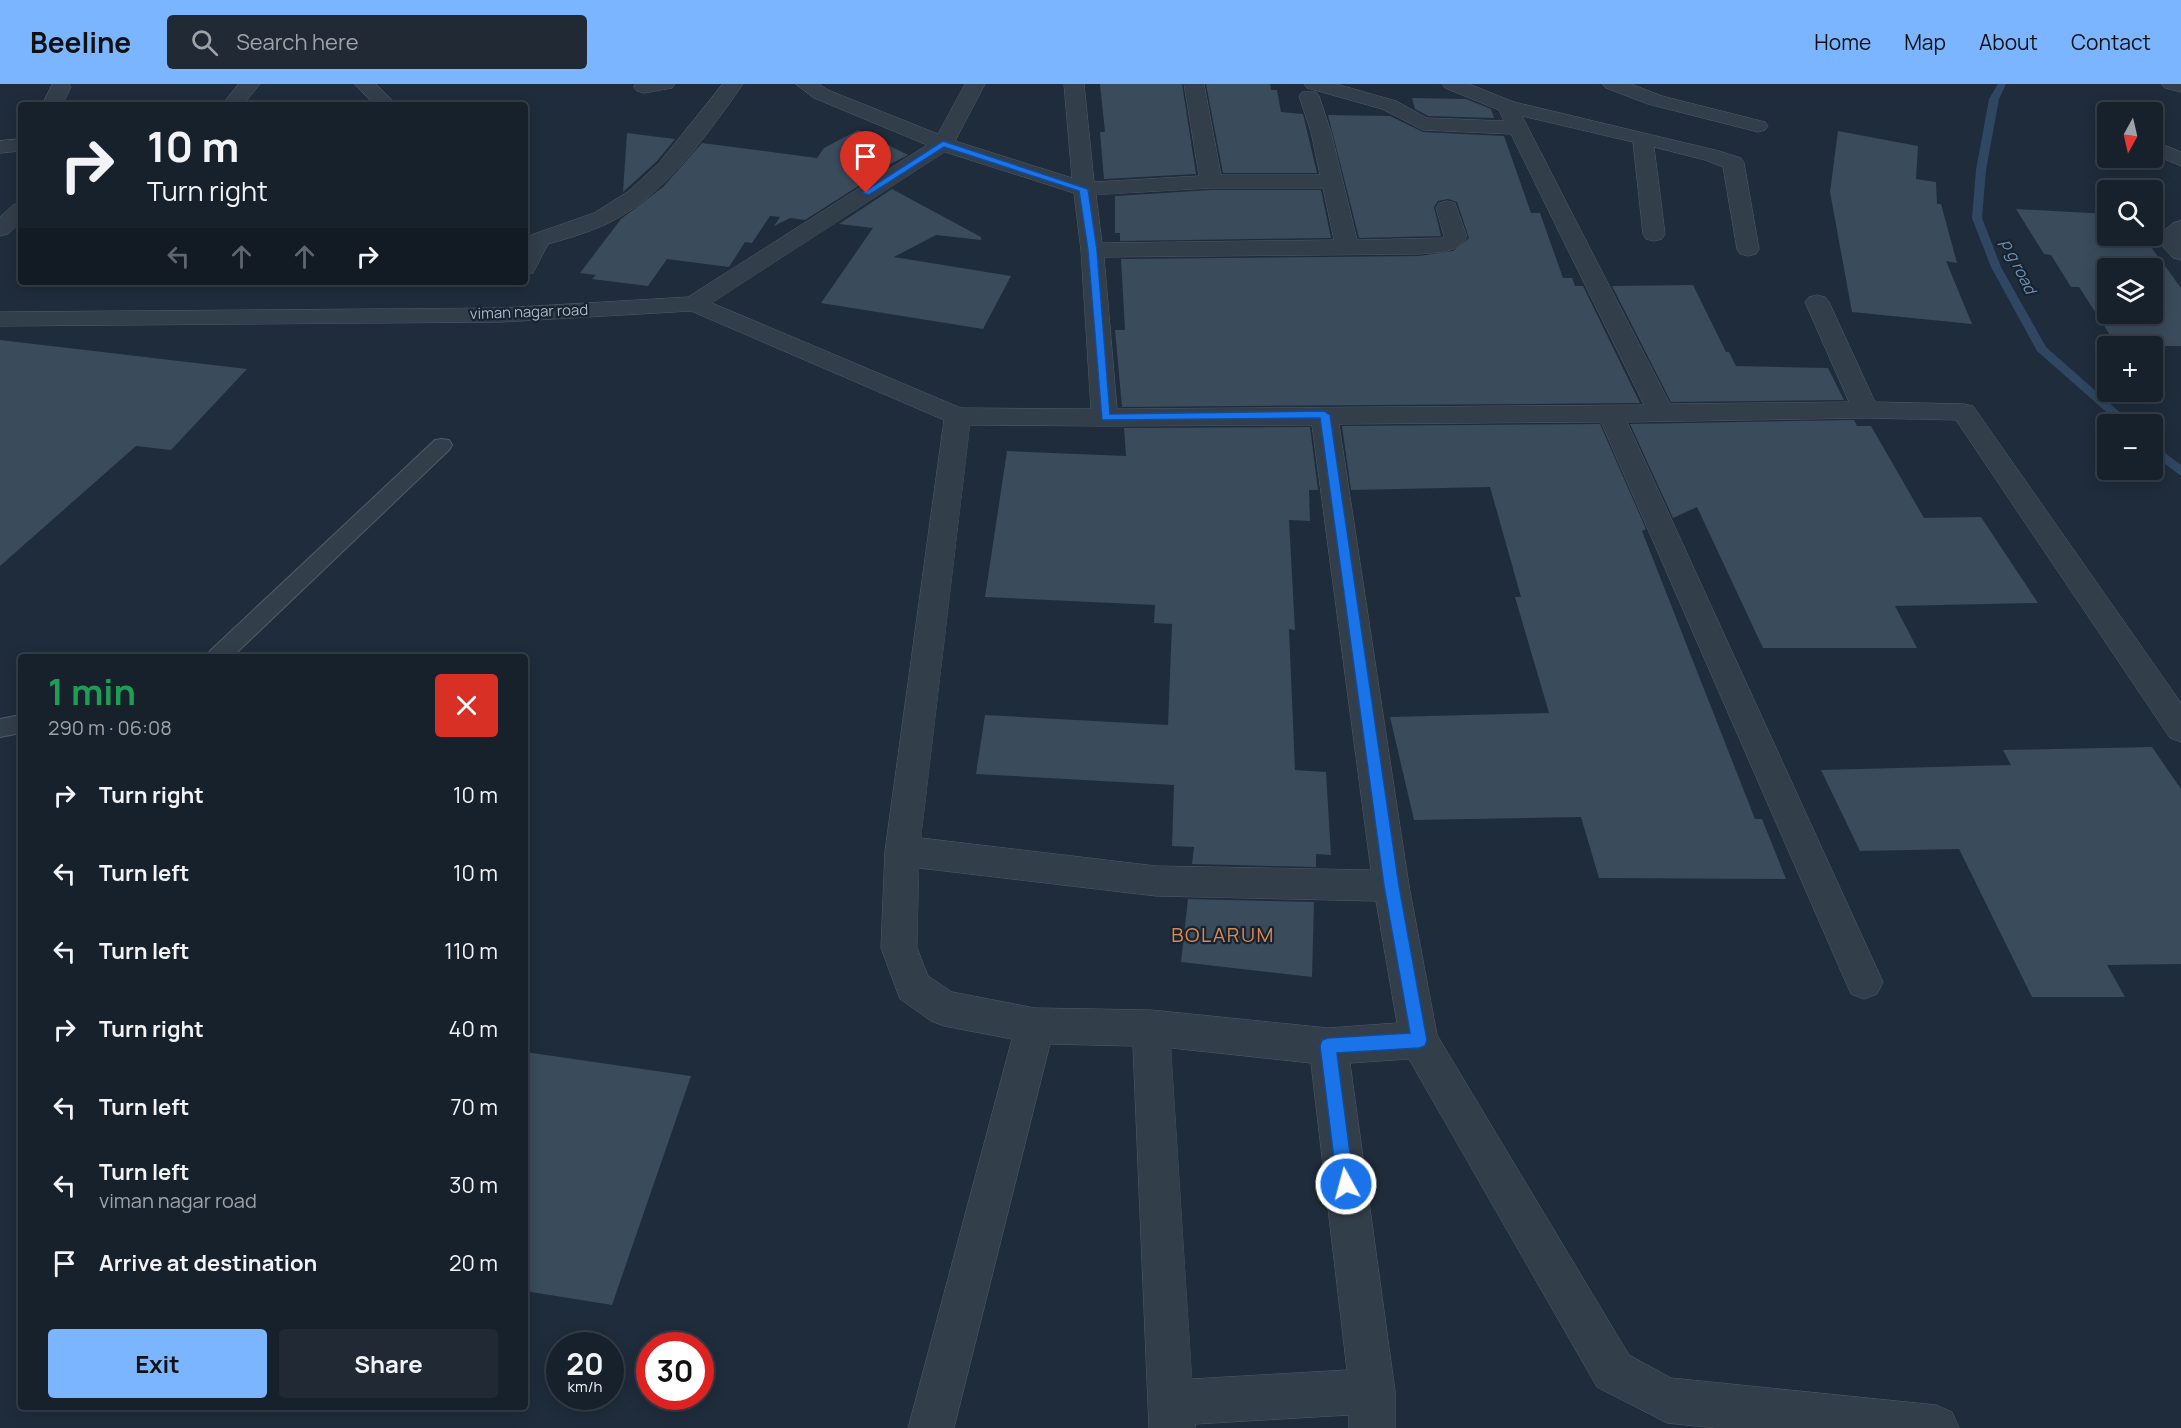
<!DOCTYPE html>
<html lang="en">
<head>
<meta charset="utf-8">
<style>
	:root { --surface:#17212c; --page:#202934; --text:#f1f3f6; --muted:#9ea3a9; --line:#363e48; --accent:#7bb5ff }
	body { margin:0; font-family:Manrope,sans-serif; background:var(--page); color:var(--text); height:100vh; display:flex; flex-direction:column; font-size:22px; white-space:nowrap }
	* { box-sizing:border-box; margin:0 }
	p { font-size:20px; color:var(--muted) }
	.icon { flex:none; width:33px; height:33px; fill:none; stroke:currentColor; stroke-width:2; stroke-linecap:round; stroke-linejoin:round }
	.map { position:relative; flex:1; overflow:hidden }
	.sheet { position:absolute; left:18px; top:570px; width:510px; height:756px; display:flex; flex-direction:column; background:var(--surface); border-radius:6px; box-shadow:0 3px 15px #0003,0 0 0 2px var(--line) }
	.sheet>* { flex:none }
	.hud { position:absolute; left:18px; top:18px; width:510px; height:183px; border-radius:6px; box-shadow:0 3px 15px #0003,0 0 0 2px var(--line); background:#17212c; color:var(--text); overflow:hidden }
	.needle { width:39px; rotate:188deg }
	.tools { position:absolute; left:2097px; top:18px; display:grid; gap:12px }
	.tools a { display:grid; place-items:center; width:66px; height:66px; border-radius:6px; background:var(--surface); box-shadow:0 3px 15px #0003,0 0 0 2px var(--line); font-size:30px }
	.speed { position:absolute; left:546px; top:1248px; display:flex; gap:12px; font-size:30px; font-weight:700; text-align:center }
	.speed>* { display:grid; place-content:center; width:78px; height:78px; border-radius:50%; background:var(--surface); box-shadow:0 3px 15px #0003,0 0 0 2px var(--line); line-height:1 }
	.speed small { font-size:15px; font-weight:400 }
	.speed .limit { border:9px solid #d22; background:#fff; color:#111 }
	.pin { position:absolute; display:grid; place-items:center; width:51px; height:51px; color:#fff; margin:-62px -26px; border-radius:50% 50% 50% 0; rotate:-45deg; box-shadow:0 0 6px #0007 }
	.pin .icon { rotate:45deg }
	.me { position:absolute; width:66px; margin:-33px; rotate:353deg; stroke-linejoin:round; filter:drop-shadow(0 0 4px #0008) }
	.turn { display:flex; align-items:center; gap:21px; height:126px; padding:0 30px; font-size:27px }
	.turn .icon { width:78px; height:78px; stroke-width:2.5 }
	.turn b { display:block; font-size:42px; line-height:51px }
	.lanes { display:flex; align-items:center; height:57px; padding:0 30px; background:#0003; justify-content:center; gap:30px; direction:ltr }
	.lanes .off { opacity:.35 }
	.round { display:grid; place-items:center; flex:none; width:63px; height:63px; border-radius:6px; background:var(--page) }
	.head { display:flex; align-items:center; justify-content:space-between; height:102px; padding:0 30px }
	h1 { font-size:36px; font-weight:700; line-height:45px; color:#1e9e55 }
	.cta { display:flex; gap:12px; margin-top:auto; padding:12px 30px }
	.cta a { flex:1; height:69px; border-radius:6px; background:var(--accent); color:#111; font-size:24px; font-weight:700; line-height:69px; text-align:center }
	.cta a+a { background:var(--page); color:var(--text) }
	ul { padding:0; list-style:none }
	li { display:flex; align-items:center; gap:18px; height:78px; padding:0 30px }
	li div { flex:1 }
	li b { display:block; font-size:22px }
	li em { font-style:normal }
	header { display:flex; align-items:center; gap:36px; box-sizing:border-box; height:84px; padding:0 30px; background:var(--accent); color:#111 }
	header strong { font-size:28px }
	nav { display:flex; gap:33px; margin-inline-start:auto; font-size:21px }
	.search { width:420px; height:54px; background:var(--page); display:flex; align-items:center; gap:15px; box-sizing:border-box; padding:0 21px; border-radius:6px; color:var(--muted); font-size:22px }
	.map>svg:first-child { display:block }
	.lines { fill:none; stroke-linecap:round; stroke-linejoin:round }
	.stream { fill:#2f4762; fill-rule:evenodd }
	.building { fill:#3a4b5b; fill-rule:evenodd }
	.service-casing { stroke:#505c69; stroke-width:2 }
	.minor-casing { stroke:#505c69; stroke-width:1 }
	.service { fill:#333e4b; fill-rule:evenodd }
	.minor { fill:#333e4b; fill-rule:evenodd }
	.route { fill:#1a73e8; stroke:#114b97; stroke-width:1.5 }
	.labels { text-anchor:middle; stroke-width:4.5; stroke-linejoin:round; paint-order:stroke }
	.far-street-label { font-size:15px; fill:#adb9c8; stroke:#182330 }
	.far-water-label { font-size:16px; font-style:italic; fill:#7291b3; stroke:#182330 }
	.neighbourhood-label { font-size:20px; letter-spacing:1.5px; fill:#df8751; stroke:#182330 }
</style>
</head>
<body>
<header>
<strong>Beeline</strong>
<div class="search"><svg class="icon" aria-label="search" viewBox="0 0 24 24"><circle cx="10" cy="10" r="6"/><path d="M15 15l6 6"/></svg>Search here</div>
<nav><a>Home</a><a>Map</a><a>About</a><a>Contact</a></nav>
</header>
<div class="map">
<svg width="2181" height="1344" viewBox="0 0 2181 1344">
	<rect width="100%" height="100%" fill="#1f2c3b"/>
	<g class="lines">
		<g class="stream">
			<path d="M1998 0H2006L1999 15 1986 86 1982 134 2001 183 2046 263 2133 340H2120L2037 267 1991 183 1972 134 1976 86 1989 15Z"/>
			<path d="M2152 359 2181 381V392L2152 370Z"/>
		</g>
	</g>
	<g class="building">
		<path d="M1100 0H1182L1196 90 1104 95 1100 48H1105Z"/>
		<path d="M1206 0H1270L1271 6H1277L1281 28 1303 30 1317 89H1223Z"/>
		<path d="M1412 14 1466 15 1491 25 1494 34 1428 32 1415 25Z"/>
		<path d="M1328 31 1390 32 1423 48 1504 52 1531 129H1540L1563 194H1572L1575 202H1583L1640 319 1122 323 1115 246H1125L1121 175 1419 172 1453 167 1469 154 1457 118 1448 115 1438 117 1434 123 1441 152 1359 154Z"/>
		<path d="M858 46 908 71 867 92 871 94 805 136 790 134 774 142 780 133 770 132 752 159 745 158 729 183 667 175 648 202 592 195 596 191 580 189 621 135 663 103 702 59 817 74 824 64Z"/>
		<path d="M1838 47 1918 62 1916 95 1936 98 1937 120H1941L1957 179 1946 177 1972 240 1852 228 1830 108Z"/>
		<path d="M627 49 675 55 657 77 623 108Z"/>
		<path d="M892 105 981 153V156L936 151 894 173 1011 192 983 245 821 219 873 144 839 140Z"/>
		<path d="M1211 106H1321L1331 154 1120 157V149H1115V112Z"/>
		<path d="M2016 125 2108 130V152H2143L2181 204V262H2117L2079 203H2071L2051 171 2044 170ZM2108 184H2152V230H2108Z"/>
		<path d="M1693 201 1726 268H1729L1736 282 1828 284 1844 316 1671 318 1612 202Z"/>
		<path d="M0 256 247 285 171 366 136 362 0 482Z"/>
		<path d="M1854 336 1857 342H1871L1924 434 1981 433 2038 519 1895 522 1917 564H1763L1697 423 1673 434 1630 340Z"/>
		<path d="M1600 340 1646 445 1642 447 1755 735H1762L1786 795 1599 794 1581 733 1414 736 1390 633 1549 629 1515 513H1521L1490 403 1351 406 1342 342Z"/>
		<path d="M1310 343 1318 406H1309L1310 437 1289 436 1295 546 1289 545 1295 686 1326 688 1331 771 1316 770V783L1192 780 1194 763 1172 762 1174 701 976 690 985 631 1168 641 1172 540 1154 539 1155 521 985 513 1007 367 1126 372 1124 344Z"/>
		<path d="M2152 663 2181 705V880L2107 881 2125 913H2032L1959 765 1860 767 1821 686 2011 681 2003 666Z"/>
		<path d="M1188 815 1314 818 1312 893 1181 878Z"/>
		<path d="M525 968 691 992 612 1221 525 1207Z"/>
	</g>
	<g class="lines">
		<g class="service-casing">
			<g id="service">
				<path d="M442 355 449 356 452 361 449 366 232 573H207L210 567 435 356Z"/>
				<path d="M21 631V649L0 653V635Z"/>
			</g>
		</g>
		<g class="minor-casing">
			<g id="minor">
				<path d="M53 0H69L71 3 62 21H42Z"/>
				<path d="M239 0H260L243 21H222Z"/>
				<path d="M355 0H376L397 21H375Z"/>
				<path d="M636 0H675L672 4 644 9 637 7 634 3Z"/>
				<path d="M723 0H743C713 43 674 98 629 127 605 144 576 152 548 160L533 189 525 191V161L531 151 594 129 629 107 659 79Z"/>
				<path d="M796 0H819L828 6 938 50 965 0H985L955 57 1072 94 1064 0H1084L1094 98 1199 92 1184 0H1204L1221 91H1320L1311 48 1299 12 1302 8H1316L1319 12 1331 48 1357 156 1442 154 1444 152 1436 124 1439 119 1447 117 1455 119 1467 153C1456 170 1438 168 1419 170L1104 173 1117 325 1644 321 1511 50 1423 46 1382 25 1307 4 1304 0H1336L1396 17 1427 34 1504 37 1499 26 1445 4 1442 0H1469L1514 18 1719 67 1741 74 1744 79 1759 165 1756 170 1748 172 1740 170 1737 165 1723 83 1705 76 1654 63 1665 150 1662 155 1654 157 1646 155 1643 150 1633 58 1522 32 1670 320 1849 318 1805 218 1809 213 1817 211 1825 213 1829 218 1875 318 1964 320 1973 322 2181 619V658L2170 654 1956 336 1866 334 1627 338 1883 898 1877 910 1864 915 1851 910 1601 338 1339 340 1409 802 1437 951 1629 1271 1671 1294 1936 1321 1952 1328 1959 1344H1716L1667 1339 1597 1303 1409 975 1350 979 1395 1307V1344H1349V1331L1195 1340V1344H1149L1133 962 1050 960 954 1344H908L1012 955 944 942 931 937 900 915 881 864 885 767 944 336 691 227 502 238 0 242V228L502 224 688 213 927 61 814 14ZM945 68 1074 109 1081 166 1091 325 961 324 712 219ZM1211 104H1323L1334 156 1102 159 1096 111ZM970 341 1105 342 1312 341 1371 786 1156 782 921 754ZM919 784 1156 812 1376 817 1397 939 1328 944 1151 926 1035 924 952 908 928 892 917 864ZM1171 964 1311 979 1347 1286 1192 1295Z"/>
				<path d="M1603 0H1631L1662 12 1765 38 1768 42 1765 46 1758 48 1648 20 1606 4Z"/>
				<path d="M2162 0H2181V8L2165 4Z"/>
				<path d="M21 55V67L0 69V57Z"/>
				<path d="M2152 56 2181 68V82L2152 70Z"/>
				<path d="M21 119V138L8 150 0 152V133L13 121Z"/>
				<path d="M2181 137V176L2173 174 2155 154 2173 139Z"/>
			</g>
		</g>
		<use href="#service" class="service"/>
		<use href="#minor" class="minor"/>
	</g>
	<path class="route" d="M943 57 1088 105 1097 166 1110 330 1324 327 1330 331 1399 802 1427 956 1425 962 1419 964 1337 969 1354 1100 1352 1106 1346 1108 1339 1106 1337 1100 1320 962 1322 956 1328 954 1410 949 1384 802 1320 334 1102 336 1088 166 1079 107 944 63 869 111 862 109Z"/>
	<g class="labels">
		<g class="far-street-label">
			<text transform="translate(529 228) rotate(-2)" y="5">viman nagar road</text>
		</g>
		<g class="far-water-label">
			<text transform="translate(2019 182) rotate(64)" y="6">p g road</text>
		</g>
		<g class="neighbourhood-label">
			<text x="1223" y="858">BOLARUM</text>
		</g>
	</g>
</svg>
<div class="tools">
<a><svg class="needle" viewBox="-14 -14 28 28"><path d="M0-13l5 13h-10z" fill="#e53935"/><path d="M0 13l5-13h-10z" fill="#9ea3a9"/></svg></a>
<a><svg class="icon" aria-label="search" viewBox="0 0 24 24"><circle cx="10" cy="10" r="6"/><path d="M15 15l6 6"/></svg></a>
<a><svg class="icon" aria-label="layers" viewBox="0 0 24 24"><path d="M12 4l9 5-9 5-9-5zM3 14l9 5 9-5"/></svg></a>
<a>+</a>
<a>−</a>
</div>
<div class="speed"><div>20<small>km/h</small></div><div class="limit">30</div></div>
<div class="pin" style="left:866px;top:109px;background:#d93025"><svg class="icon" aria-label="arrive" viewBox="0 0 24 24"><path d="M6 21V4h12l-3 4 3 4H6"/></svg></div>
<svg class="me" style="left:1346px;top:1100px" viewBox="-20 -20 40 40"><circle r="17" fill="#1a73e8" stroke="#fff" stroke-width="3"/><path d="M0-11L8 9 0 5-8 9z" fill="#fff"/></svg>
<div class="hud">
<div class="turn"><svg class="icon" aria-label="right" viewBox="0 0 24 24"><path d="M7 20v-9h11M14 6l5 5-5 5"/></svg><div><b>10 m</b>Turn right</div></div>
<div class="lanes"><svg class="icon off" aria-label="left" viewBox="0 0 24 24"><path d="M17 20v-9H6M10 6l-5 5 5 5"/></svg><svg class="icon off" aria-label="ahead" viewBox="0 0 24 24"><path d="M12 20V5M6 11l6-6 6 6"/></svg><svg class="icon off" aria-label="ahead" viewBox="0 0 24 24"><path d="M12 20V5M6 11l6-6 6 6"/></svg><svg class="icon" aria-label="right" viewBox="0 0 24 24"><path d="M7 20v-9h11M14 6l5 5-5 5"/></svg></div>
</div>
<section class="sheet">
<div class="head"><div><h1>1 min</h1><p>290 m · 06:08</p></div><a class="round" style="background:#d93025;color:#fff"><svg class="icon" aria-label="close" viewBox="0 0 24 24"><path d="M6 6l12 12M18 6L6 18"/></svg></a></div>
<ul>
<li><svg class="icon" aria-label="right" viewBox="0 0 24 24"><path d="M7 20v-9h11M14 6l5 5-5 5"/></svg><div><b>Turn right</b></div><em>10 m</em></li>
<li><svg class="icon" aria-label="left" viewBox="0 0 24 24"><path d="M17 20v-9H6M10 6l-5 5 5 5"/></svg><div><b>Turn left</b></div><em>10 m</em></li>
<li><svg class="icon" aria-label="left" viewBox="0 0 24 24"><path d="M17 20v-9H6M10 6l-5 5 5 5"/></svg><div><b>Turn left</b></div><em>110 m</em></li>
<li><svg class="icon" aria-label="right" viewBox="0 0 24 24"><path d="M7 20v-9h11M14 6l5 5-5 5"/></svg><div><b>Turn right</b></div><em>40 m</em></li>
<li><svg class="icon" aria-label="left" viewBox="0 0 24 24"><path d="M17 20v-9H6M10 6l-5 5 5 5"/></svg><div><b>Turn left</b></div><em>70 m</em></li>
<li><svg class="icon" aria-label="left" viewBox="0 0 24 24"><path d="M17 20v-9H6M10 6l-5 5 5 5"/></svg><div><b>Turn left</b><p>viman nagar road</p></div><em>30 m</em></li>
<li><svg class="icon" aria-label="arrive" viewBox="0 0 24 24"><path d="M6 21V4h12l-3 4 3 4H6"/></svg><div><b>Arrive at destination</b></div><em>20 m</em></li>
</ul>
<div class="cta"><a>Exit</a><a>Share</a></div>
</section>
</div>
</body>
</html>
